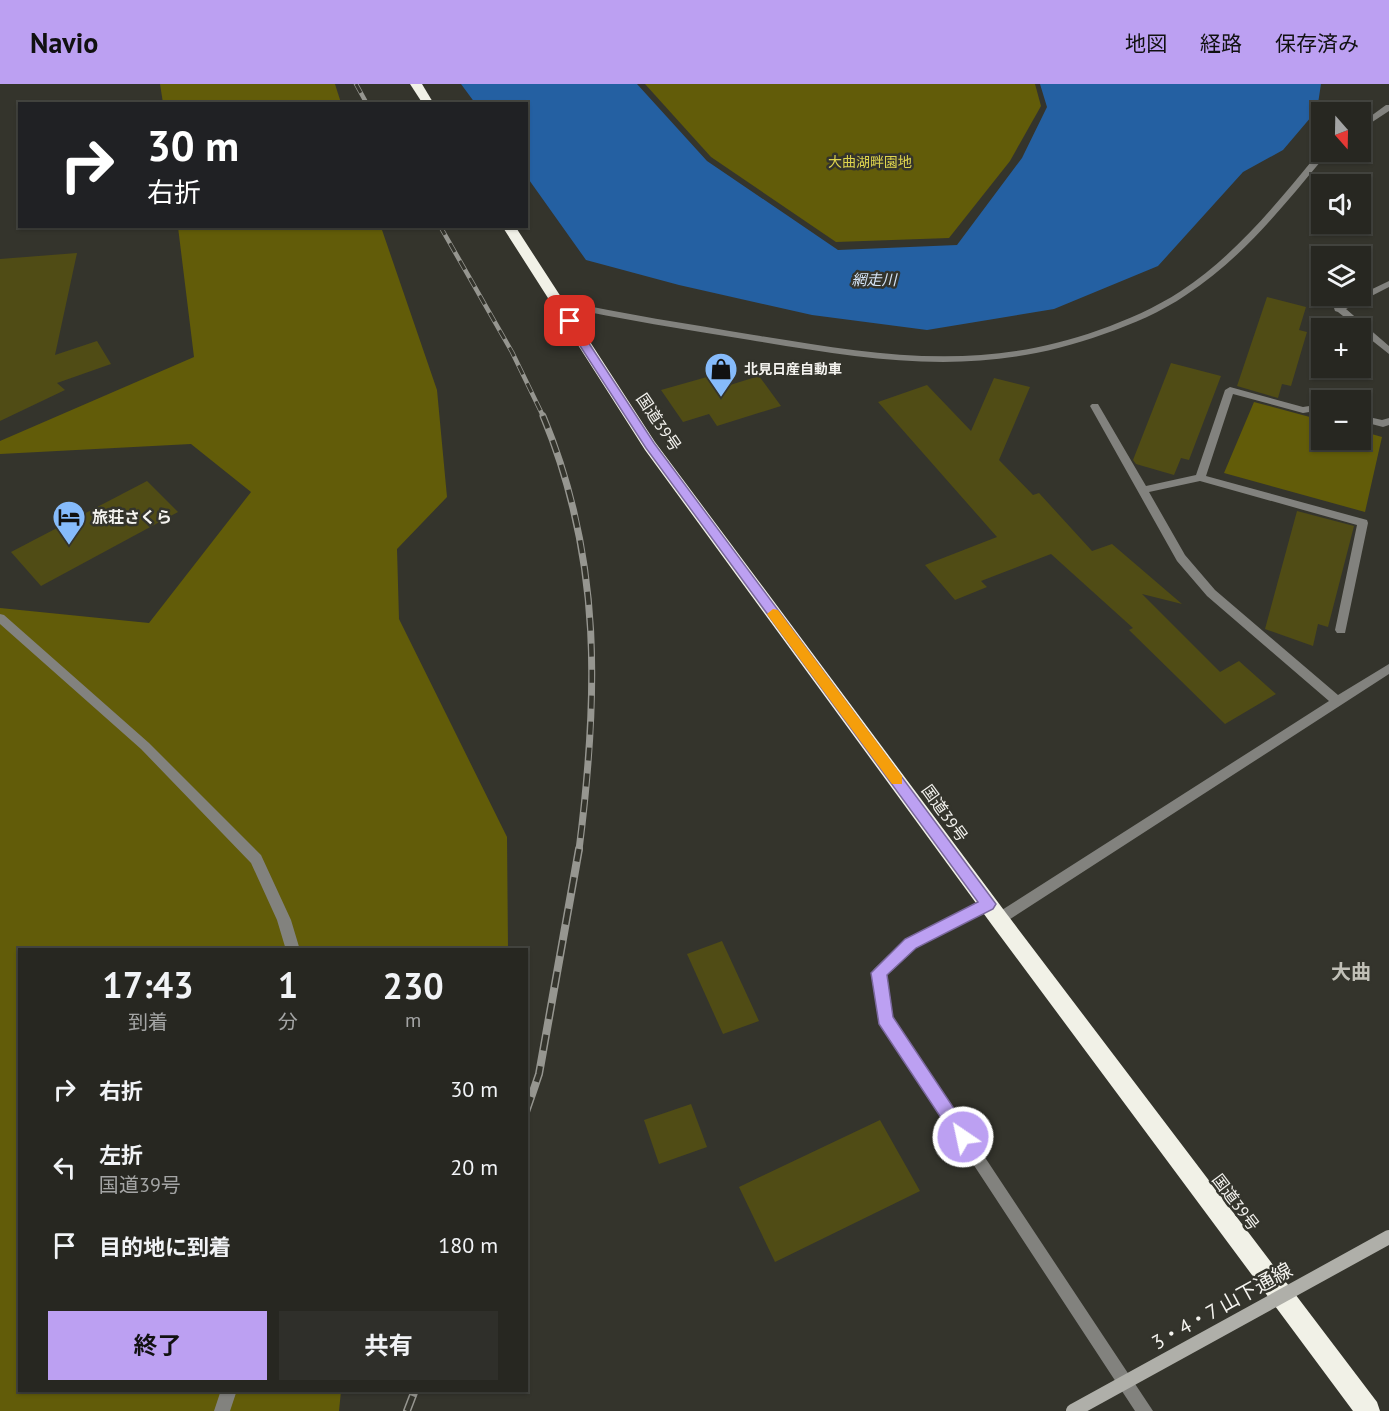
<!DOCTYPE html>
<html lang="ja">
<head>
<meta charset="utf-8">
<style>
	:root { --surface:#272721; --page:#2f2f2a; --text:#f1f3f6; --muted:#a4a5a5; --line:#43443f; --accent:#bca0f2 }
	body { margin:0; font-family:"PT Sans","Noto Sans JP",sans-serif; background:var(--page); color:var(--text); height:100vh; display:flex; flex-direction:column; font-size:22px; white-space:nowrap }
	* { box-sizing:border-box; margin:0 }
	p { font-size:20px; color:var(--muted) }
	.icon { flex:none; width:33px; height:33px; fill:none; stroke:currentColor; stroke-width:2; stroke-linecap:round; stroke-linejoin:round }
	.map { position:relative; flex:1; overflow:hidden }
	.drawer { position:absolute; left:18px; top:864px; width:510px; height:444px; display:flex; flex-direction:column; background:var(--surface); border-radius:0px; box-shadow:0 2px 4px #0004,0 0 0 2px var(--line) }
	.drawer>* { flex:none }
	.banner { position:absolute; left:18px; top:18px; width:510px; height:126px; border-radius:0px; box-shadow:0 2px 4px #0004,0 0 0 2px var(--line); background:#202124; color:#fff; overflow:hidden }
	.needle { width:39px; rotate:160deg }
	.tools { position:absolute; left:1311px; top:18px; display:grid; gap:12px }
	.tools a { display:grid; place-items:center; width:60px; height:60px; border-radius:0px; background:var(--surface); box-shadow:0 2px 4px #0004,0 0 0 2px var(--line); font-size:30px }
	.pin { position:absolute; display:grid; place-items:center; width:51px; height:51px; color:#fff; margin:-26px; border-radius:12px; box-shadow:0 3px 9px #0006 }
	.me { position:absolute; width:66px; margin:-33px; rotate:326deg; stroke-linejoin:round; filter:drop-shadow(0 0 4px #0008) }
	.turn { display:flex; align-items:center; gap:21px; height:126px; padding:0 30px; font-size:27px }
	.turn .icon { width:78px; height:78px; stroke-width:2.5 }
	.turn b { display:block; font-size:42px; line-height:51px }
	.eta { display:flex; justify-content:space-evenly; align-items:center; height:102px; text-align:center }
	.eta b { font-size:36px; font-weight:700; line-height:42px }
	.action { display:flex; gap:12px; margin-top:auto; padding:12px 30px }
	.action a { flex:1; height:69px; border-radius:0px; background:var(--accent); color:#111; font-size:24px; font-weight:700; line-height:69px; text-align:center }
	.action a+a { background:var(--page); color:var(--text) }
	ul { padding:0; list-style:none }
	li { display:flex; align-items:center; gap:18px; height:78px; padding:0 30px }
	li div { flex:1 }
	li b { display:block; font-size:22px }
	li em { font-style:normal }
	header { display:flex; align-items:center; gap:36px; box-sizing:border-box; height:84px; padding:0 30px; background:var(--accent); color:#111 }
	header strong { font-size:28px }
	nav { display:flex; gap:33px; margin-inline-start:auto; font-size:21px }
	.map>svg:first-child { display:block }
	.green { fill:#625c09 }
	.water { fill:#2460a2 }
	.building { fill:#504c15 }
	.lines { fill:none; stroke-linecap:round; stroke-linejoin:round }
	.street { fill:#82827e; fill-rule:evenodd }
	.highway { fill:#f1f1e7; fill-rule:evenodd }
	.rail-far2-casing { stroke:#969690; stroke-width:4.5 }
	.rail-far1-casing { stroke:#969690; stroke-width:7 }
	.rail-casing { stroke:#969690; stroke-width:8 }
	.rail-far2 { stroke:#34342c; stroke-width:3; stroke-dasharray:10; stroke-linecap:butt }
	.rail-far1 { stroke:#34342c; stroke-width:4.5; stroke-dasharray:13; stroke-linecap:butt }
	.rail { stroke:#34342c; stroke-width:5; stroke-dasharray:16; stroke-linecap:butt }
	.secondary-bridge { stroke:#afafa9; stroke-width:14 }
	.route { fill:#bca0f2; stroke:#7a689d; stroke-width:1.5 }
	.slow { fill:#f59e0b }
	.labels { text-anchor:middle; stroke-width:5; stroke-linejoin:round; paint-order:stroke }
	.far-park-label { font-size:14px; fill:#dfd54e; stroke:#34342c }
	.far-poi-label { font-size:14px; font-weight:bold; fill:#f4f3ef; stroke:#34342c; text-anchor:start }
	.far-water-label { font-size:15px; font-style:italic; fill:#d4e4f7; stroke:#34342c }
	.street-label { font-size:16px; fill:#f4f3ef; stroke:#34342c }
	.poi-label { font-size:16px; font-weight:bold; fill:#f4f3ef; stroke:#34342c; text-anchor:start }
	.quarter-label { font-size:20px; font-weight:bold; fill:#c1c0b7; stroke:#34342c }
	.near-street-label { font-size:20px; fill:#f4f3ef; stroke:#34342c }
</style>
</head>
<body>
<header>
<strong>Navio</strong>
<nav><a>地図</a><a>経路</a><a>保存済み</a></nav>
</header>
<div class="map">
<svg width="1389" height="1327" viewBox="0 0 1389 1327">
	<rect width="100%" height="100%" fill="#34342c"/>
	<g class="green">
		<path d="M160 0H335L341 19H163Z"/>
		<path d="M645 0H1035L1041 22 1010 77 949 154 836 158 711 73Z"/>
		<path d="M178 143H381L437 306 447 413 397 465 399 535 507 753 508 865 20 866V1306L341 1307 339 1327H0V524L149 539 251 408 191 360 0 370V357L194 273Z"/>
		<path d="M1254 318 1321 336 1322 356H1360L1361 347 1382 353 1365 428 1224 389Z"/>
	</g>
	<path class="water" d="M461 0H637L707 77 838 166 957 161 1022 74 1047 23 1040 0H1321L1317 26 1283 66 1243 88 1158 182 1054 225 927 246 812 231 679 201 586 176 527 93 526 20 475 19Z"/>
	<g class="building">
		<path d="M77 169 55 271 97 257 111 280 57 299 65 306 0 337V175Z"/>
		<path d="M1267 213 1306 223 1299 246 1307 248 1291 302 1282 300 1278 314 1237 302Z"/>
		<path d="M1171 279 1221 292 1189 376 1181 374 1174 391 1136 380 1133 376Z"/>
		<path d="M721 289 730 301 759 292 781 322 717 342 709 330 683 338 661 306Z"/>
		<path d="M994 294 1030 303 999 376 1033 411 1039 409 1092 467 1112 460 1182 520 1142 510 1220 588 1239 577 1276 610 1225 640 1129 546 1133 544 1051 470 981 497 987 503 955 516 925 481 997 453 878 318 927 301 971 347Z"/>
		<path d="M147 397 178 428 41 502 11 468Z"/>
		<path d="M1297 427 1354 442 1328 543 1318 540 1313 562 1265 545Z"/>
		<path d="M722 857 759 937 723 950 687 870Z"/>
		<path d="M691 1020 707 1063 659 1080 644 1036Z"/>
		<path d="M880 1036 920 1107 775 1178 739 1103Z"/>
	</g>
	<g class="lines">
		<g class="street">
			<path d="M1386 21H1389V27L1360 46V40Z"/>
			<path d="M1323 68H1332L1321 77C1280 126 1240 176 1186 211 1161 228 1133 240 1104 250 980 295 877 277 750 256 686 246 622 235 558 222L553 219 558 216C623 230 689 240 754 251 877 271 979 289 1099 246 1127 236 1155 224 1181 207 1234 172 1275 122 1315 73Z"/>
			<path d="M1389 197V203L1346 225 1389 262V270L1360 247V244H1358L1338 228 1335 227 1334 224 1322 212H1331L1341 220Z"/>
			<path d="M1317 199 1322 201V210L1313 202Z"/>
			<path d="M1230 303 1303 323 1322 320V326L1303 329 1233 310 1206 392 1367 436 1368 439 1345 549H1337L1335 546 1357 441 1200 397 1149 408 1185 471 1215 506 1338 611 1389 580V590L1004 839 999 841 994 839 992 835 994 831 1329 617 1207 512 1177 477 1090 322 1092 320H1098L1146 402 1196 391 1225 306Z"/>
			<path d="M1360 331 1382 336 1389 334V341L1383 343 1360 337Z"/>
			<path d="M0 530 4 531 149 659 261 771 291 836 300 866H286L277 836 251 779 141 665 0 540Z"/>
			<path d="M988 814 993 816 995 820 993 824 915 863 886 891 892 933 1153 1327H1135L878 935 872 889 874 885 905 855Z"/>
			<path d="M221 1306H237L230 1327H214Z"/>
		</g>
		<g class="highway">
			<path d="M410 0H422L434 20H423Z"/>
			<path d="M502 142H515L655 358 1006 829 1377 1318 1380 1327H1353L992 841 645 366Z"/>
		</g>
		<g class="rail-far2-casing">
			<g id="rail-far2">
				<path d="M356 0 367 20"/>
				<path d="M440 142 512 268 544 334"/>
			</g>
		</g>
		<g class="rail-far1-casing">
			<path id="rail-far1" d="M543 332C603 476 598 616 579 766"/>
		</g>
		<g class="rail-casing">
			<g id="rail">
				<path d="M526 1028 539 990 579 765"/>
				<path d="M407 1327 415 1306"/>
			</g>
		</g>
		<use href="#rail-far2" class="rail-far2"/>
		<use href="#rail-far1" class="rail-far1"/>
		<use href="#rail" class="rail"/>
		<path class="secondary-bridge" d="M1073 1327 1389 1153"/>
	</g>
	<path class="route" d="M570 234 573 235 654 359 993 816 996 820 993 825 916 864 887 891 893 933 969 1047 971 1053 969 1058 963 1061 957 1058 879 940 871 889 905 855 978 818 646 364 564 237Z"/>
	<path class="slow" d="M773 525 778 526 902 692V700H892L769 533 767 530Z"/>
	<defs>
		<g id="shop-pin" transform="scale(1.725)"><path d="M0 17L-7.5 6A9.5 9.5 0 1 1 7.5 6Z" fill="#86bbfb" stroke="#34342c"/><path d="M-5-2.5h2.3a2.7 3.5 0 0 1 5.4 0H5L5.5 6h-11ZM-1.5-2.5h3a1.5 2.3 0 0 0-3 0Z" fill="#111"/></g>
		<g id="hotel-pin" transform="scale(1.725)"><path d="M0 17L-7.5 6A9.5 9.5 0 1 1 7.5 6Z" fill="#86bbfb" stroke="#34342c"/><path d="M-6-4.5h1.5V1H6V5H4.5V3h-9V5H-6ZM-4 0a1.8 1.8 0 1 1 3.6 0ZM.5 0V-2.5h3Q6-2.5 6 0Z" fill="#111"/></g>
	</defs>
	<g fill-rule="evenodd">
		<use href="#shop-pin" x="721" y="285"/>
		<use href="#hotel-pin" x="69" y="433"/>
	</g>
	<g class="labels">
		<g class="far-park-label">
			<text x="870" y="83">大曲湖畔園地</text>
		</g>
		<g class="far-poi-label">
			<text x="744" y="290">北見日産自動車</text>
		</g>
		<g class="far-water-label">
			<text x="874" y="201">網走川</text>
		</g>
		<g class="street-label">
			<text transform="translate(659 338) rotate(56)" y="6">国道39号</text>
			<text transform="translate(945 729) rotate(54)" y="6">国道39号</text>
			<text transform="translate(1236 1118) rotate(53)" y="6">国道39号</text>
		</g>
		<g class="poi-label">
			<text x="92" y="439">旅荘さくら</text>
		</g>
		<g class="quarter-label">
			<text x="1351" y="895">大曲</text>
		</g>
		<g class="near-street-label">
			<text transform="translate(1222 1222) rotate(-29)" y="7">3・4・7 山下通線</text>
		</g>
	</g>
</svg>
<div class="tools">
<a><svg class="needle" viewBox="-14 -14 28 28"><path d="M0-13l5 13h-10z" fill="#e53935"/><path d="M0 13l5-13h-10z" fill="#a4a5a5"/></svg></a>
<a><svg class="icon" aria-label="sound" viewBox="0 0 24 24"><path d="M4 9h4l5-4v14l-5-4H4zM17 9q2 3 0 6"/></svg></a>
<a><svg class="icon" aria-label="layers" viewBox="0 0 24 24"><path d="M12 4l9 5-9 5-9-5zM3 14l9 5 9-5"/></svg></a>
<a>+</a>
<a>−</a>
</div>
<div class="pin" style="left:570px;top:237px;background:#d93025"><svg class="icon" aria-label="arrive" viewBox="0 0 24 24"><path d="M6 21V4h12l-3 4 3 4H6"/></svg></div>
<svg class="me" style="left:963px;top:1053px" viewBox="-20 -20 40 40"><circle r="17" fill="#bca0f2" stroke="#fff" stroke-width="3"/><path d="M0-11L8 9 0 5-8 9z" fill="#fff"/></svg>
<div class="banner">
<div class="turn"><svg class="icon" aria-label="right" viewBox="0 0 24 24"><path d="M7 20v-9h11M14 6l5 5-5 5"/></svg><div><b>30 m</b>右折</div></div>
</div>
<section class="drawer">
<div class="eta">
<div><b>17:43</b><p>到着</p></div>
<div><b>1</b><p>分</p></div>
<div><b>230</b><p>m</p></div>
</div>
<ul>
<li><svg class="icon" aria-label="right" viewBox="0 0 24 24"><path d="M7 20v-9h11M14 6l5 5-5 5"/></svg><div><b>右折</b></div><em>30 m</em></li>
<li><svg class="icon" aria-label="left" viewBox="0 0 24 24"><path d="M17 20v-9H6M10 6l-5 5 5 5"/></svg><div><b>左折</b><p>国道39号</p></div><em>20 m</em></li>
<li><svg class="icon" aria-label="arrive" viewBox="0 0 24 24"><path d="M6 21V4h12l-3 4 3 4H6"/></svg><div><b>目的地に到着</b></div><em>180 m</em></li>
</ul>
<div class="action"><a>終了</a><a>共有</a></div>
</section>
</div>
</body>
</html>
